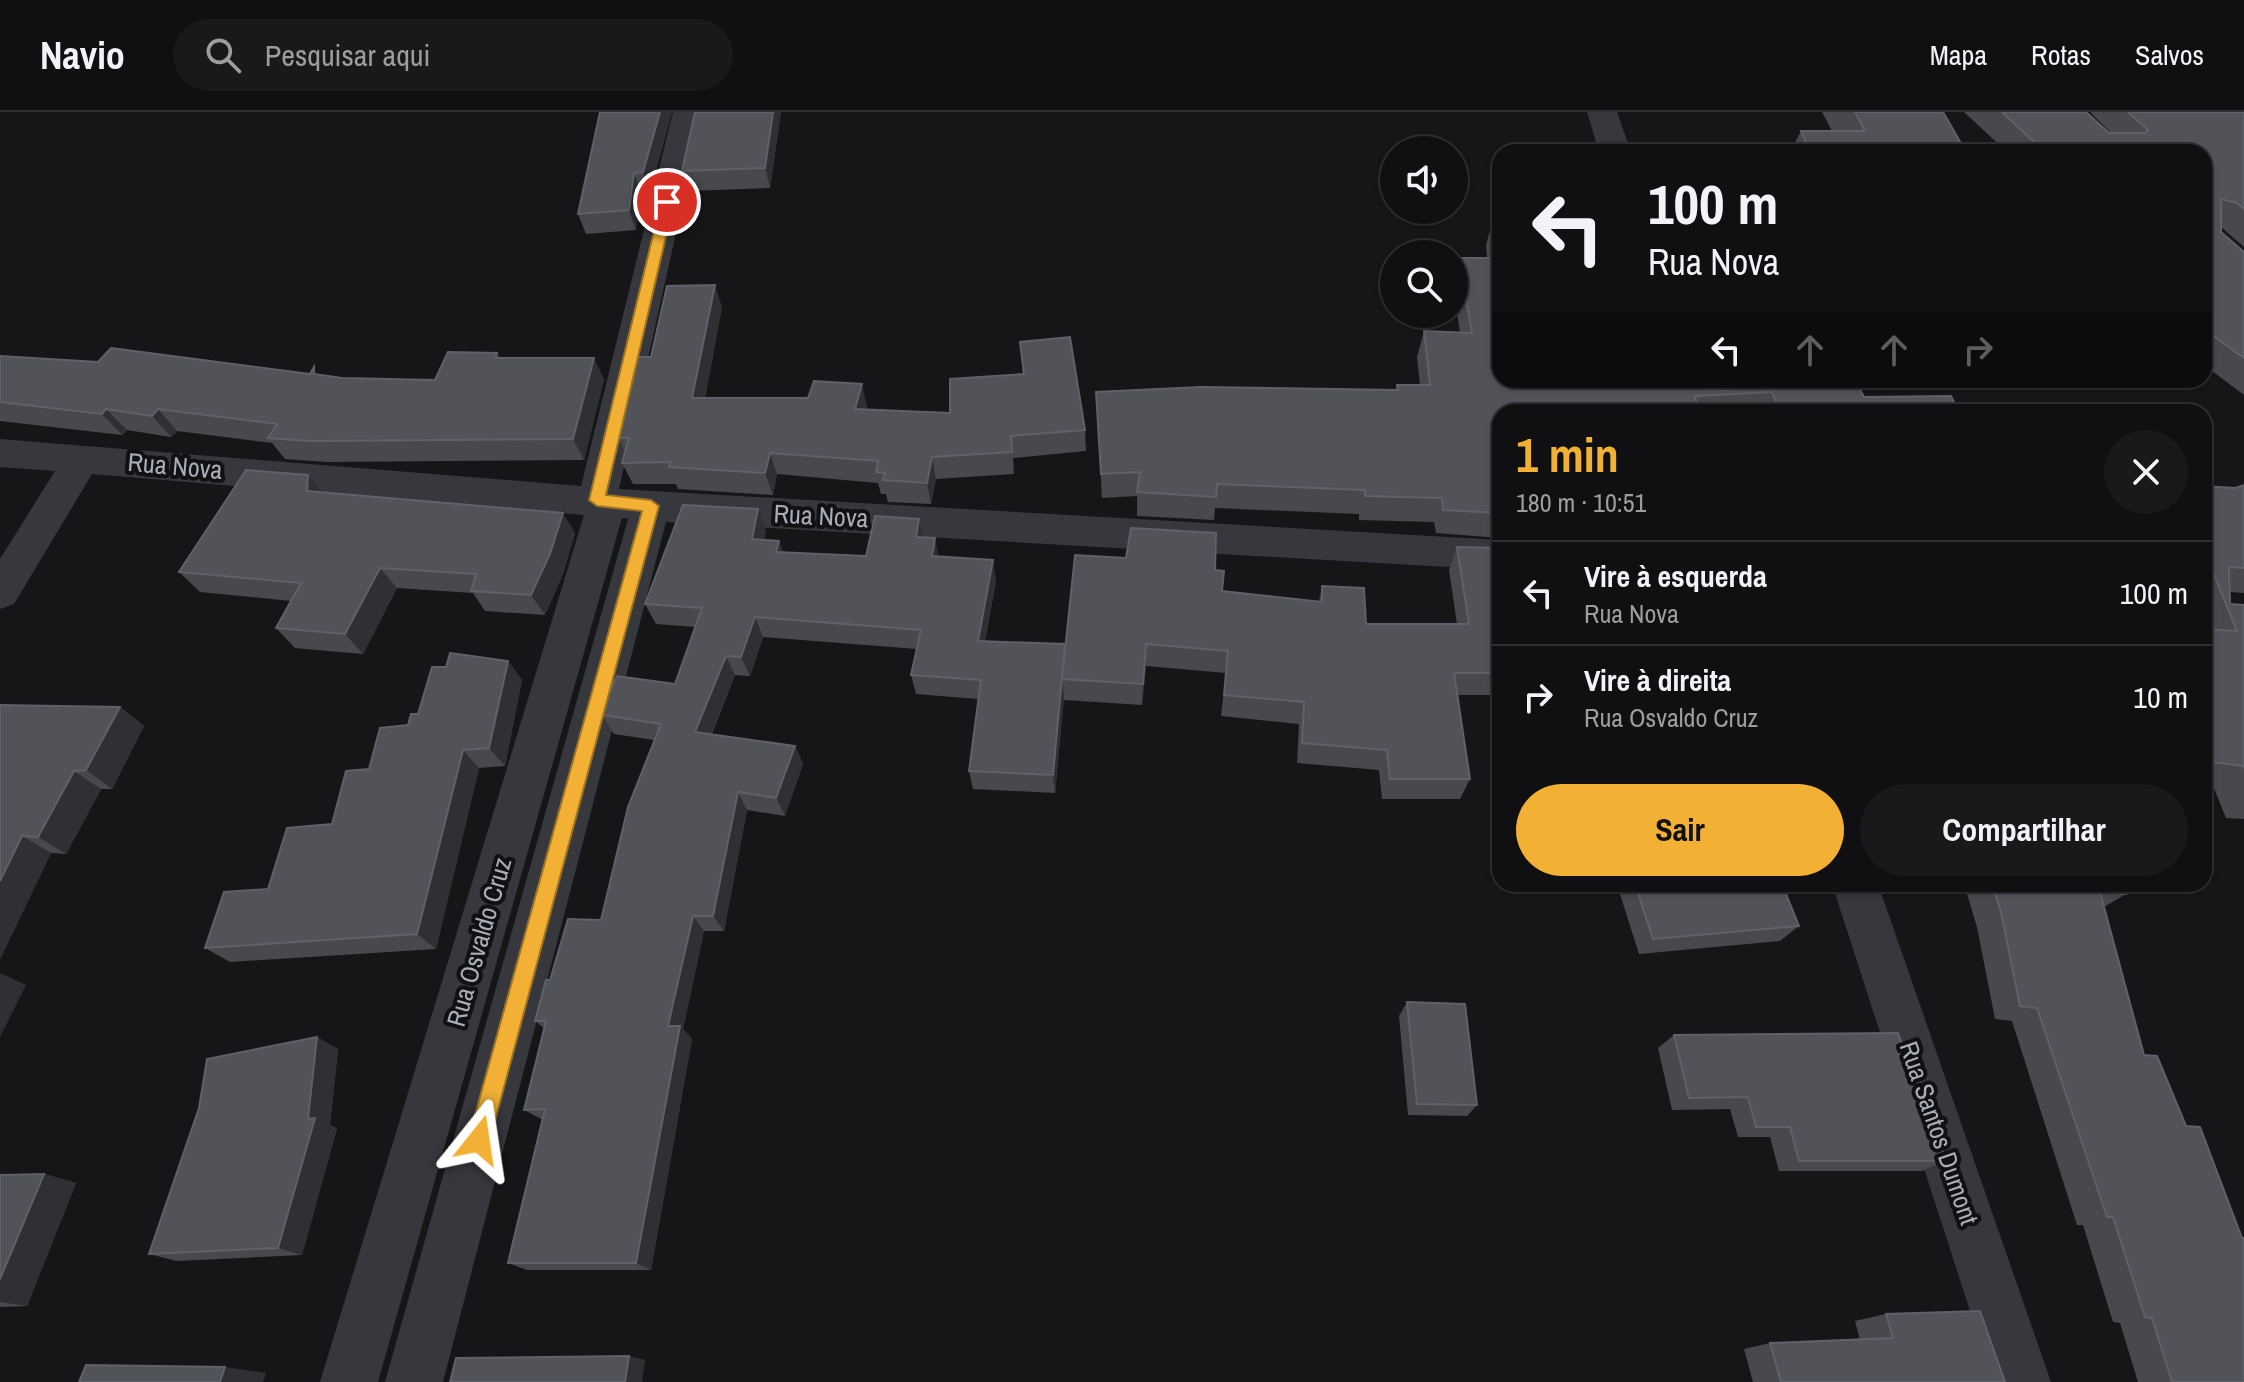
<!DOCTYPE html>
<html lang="pt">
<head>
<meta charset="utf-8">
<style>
	:root { --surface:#101012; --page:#19191b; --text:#f1f3f6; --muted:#9c9d9f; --line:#303032; --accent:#f2b134 }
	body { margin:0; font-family:"Archivo Narrow",sans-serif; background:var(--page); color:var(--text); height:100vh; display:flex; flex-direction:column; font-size:30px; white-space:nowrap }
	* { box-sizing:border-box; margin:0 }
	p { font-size:26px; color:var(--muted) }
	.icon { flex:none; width:44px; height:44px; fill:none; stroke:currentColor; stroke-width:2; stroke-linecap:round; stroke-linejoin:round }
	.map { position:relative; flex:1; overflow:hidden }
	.details { position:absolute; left:1492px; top:292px; width:720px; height:488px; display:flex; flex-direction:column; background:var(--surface); border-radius:24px; box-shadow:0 2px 6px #0004,0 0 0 2px var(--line) }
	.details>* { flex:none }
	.guide { position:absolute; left:1492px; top:32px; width:720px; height:244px; border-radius:24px; box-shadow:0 2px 6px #0004,0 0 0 2px var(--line); background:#101012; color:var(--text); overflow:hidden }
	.buttons { position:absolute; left:1380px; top:24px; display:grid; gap:16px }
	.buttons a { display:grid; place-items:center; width:88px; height:88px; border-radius:50%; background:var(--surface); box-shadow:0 2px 6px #0004,0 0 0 2px var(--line); font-size:40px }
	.pin { position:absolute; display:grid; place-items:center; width:68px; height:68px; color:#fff; margin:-34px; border:4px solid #fff; border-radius:50%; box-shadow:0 2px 8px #0007 }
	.me { position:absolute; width:88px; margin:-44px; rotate:15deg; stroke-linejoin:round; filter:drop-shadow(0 0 6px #0008) }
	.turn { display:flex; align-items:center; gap:28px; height:168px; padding:0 24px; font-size:36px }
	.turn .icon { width:104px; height:104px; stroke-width:2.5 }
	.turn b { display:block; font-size:56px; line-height:68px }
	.lanes { display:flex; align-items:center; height:76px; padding:0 24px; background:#0003; justify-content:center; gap:40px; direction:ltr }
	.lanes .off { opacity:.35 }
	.round { display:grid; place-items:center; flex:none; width:84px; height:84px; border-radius:42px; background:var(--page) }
	.head { display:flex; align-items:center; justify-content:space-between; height:136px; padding:0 24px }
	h1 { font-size:48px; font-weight:700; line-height:60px; color:var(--accent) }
	.cta { display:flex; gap:16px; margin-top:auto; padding:16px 24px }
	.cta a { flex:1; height:92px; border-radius:48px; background:var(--accent); color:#111; font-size:32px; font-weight:700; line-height:92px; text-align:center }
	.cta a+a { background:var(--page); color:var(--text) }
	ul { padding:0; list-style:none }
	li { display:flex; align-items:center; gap:24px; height:104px; padding:0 24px; border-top:2px solid var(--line) }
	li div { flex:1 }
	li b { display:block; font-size:30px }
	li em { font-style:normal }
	header { display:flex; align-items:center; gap:48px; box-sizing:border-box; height:112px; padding:0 40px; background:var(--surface); border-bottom:2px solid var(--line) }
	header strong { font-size:38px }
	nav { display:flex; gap:44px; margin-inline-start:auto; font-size:28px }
	.search { width:560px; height:72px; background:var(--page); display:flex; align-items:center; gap:20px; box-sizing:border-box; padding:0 28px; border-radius:44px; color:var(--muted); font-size:30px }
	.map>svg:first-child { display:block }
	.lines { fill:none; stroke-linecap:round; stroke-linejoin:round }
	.minor { fill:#37383d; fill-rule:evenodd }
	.wall { fill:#47494d }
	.shaded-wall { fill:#2f3033 }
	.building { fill:#525359; stroke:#5f6168; stroke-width:2 }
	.route { fill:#f2b134; stroke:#9d7322; stroke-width:2 }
	.labels { text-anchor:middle; stroke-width:8; stroke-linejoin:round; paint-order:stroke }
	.street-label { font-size:26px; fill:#a8adb8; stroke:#111113 }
</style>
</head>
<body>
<header>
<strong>Navio</strong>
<div class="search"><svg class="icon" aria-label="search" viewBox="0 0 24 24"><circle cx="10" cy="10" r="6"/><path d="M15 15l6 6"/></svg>Pesquisar aqui</div>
<nav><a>Mapa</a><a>Rotas</a><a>Salvos</a></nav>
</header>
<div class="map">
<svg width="2244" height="1270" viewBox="0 0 2244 1270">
	<rect width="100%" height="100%" fill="#161618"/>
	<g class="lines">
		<g class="minor">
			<path d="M673 0H703L619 377 1500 428V458L666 410 443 1270H385L628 407 622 406 378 1270H320L584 403 92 362 14 492 0 497V447L55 359 0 355V327L581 374Z"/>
			<path d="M1587 0H1617L1631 40H1599Z"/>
			<path d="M1672 268H1708L1718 300H1682Z"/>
			<path d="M1832 772H1878L2051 1270H1993Z"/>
		</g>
	</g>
	<g class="wall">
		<path d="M600 0H672L650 80 641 81 636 118 586 122 578 102Z"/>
		<path d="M781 0 770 76 688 79 682 59Z"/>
		<path d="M1822 0H1943L1966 40H1790L1801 19H1832Z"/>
		<path d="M1964 0H2086L2109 21H2111L2091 1V0H2244V135L2221 115V120L2244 140V283L2204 253V40H2007Z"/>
		<path d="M1493 107 1693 277 1714 278 1712 268H1855L1864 285 1959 300H1500V426L1436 421 1434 410 1359 408V402L1215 396 1214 408 1137 404V384L1102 386 1096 280 1396 278 1397 273H1420L1417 245 1424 219 1460 220 1454 183V165L1459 146H1487L1486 133Z"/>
		<path d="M722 195 705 286 867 295V297L950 301 1023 262 1020 230 1085 318 1086 339 1013 346 1014 362 936 367 931 392 888 390 886 382H881L878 371 777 362 773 383 678 377 676 372H633L622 351 625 340 618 326 651 245Z"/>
		<path d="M497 241 500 246 604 267 584 348 327 350 285 347 272 331 177 319 171 325 127 318 122 323 0 309V244L319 263 342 266 435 268Z"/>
		<path d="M2244 373V481L2230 480V492L2244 493V707L2226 706 2213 674 2204 673V374L2235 376Z"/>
		<path d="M322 380 575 421 563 462 545 503 485 499 473 481 397 476 363 542 295 536 276 516 291 489 200 480 179 460Z"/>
		<path d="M766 419 764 428 783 440 866 444 923 426 939 444 996 469 985 529 1065 532 1215 458 1222 479 1319 490 1322 474 1366 512H1457L1449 458 1457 435 1500 436V583H1457L1470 667 1460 687H1382L1379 658 1297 651 1299 612 1221 604 1226 561 1146 554 1142 593 1064 588V585L1055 681 973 677 969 659 978 587 916 582 911 563 917 537 763 525 750 564 735 563 712 622 795 634 803 652 785 704 747 698 724 819H704L683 917 692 927 651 1158H527L508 1151 543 1008 524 998 544 916 535 909 550 868 601 808 654 628 614 622 602 603 675 572 695 515 656 512 645 492Z"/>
		<path d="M508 549 522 568 505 654 479 656 436 837 230 850 205 836 268 777 332 712 369 657 418 602Z"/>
		<path d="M0 593 120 595 144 614 112 677H101L66 742 51 741 0 847Z"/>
		<path d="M1625 772H1782L1799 814 1780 829 1639 842 1619 779Z"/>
		<path d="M1964 772H2122L2126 782 2104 795 2144 943 2244 1270H2138L2120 1211 2113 1210 2083 1113H2077L2012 909 1995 907 1977 815Z"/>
		<path d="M1407 890 1477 993 1467 1004 1408 1003 1399 904Z"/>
		<path d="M1674 923 1946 1049 1922 1059H1779L1770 1025H1738L1730 997 1672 998 1658 936Z"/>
		<path d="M317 925 338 937 330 1013 337 1016 302 1143 177 1149 149 1142Z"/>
		<path d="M44 1062 76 1071 27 1194 0 1195V1063Z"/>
		<path d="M1886 1202 2005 1270H1753L1744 1237 1770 1231 1860 1228 1855 1209Z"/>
	</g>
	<g class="shaded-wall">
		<path d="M660 0H672L650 80 643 60Z"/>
		<path d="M773 0H781L770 76 765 56Z"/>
		<path d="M2068 35 2064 40H2045Z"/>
		<path d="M634 61 641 81 636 118 629 98Z"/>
		<path d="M715 173 722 195 701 308 692 286Z"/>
		<path d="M594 246 604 267 584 348 573 327Z"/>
		<path d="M862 272 867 295 860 319 855 297Z"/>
		<path d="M106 297 127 318 122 323 102 302Z"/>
		<path d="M158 297 177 319 171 325 152 304Z"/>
		<path d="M770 341 777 362 773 383 765 361Z"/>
		<path d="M932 345 936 367 931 392 927 371Z"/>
		<path d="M308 363 325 384 307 379Z"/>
		<path d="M758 397 766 419 760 448 752 427Z"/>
		<path d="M563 401 575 421 563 462 545 503 531 483Z"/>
		<path d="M919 407 924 428 916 425Z"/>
		<path d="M935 426 939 447 932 444Z"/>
		<path d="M779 429 787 450 776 440Z"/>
		<path d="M993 448 996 469 981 548 978 529Z"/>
		<path d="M380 456 397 476 363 542 345 522Z"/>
		<path d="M755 505 763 525 750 564 741 545Z"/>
		<path d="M1065 532 1062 567 1064 585 1055 681 1053 663Z"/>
		<path d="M1146 532V554L1142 593 1143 572Z"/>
		<path d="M726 544 735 563 705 638 695 620Z"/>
		<path d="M508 549 522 568 505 654 489 636Z"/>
		<path d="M120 595 144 614 112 677 86 658Z"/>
		<path d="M795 634 803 652 785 704 776 686Z"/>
		<path d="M463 638 479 656 436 837 417 822Z"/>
		<path d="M74 659 101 677 66 742 38 725Z"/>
		<path d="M738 680 747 698 724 819 713 804Z"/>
		<path d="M22 724 51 741 0 847V769Z"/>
		<path d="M693 804 704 819 683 917 692 927 651 1158 636 1151 668 914Z"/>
		<path d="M0 861 26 873 0 925Z"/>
		<path d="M317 925 338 937 330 1013 337 1016 302 1143 278 1136 308 1007Z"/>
		<path d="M44 1062 76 1071 27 1194 0 1190V1167Z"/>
		<path d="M629 1244 645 1248 642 1270H625Z"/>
		<path d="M225 1255 266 1261 263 1270H220Z"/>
	</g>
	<g class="building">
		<path d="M600 0H660L643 60 634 61 629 98 578 102Z"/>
		<path d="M695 0H773L765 56 682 59Z"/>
		<path d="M1855 0H1943L1966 40H1810L1801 19H1865Z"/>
		<path d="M2002 0H2086L2109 21H2145L2148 18 2128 0H2244V97L2237 91 2221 87V120L2244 140V246L2204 217V40H2073L2068 35 2045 40Z"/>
		<path d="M1493 107 1500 108V268H1690L1693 277 1732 278 1735 274 1733 268H1855L1864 285 1951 284 1959 300H1780L1772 280 1695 284 1698 300H1500V401L1443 398 1442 386 1365 384V378L1217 372 1216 385 1137 380 1140 360 1101 362 1096 280 1200 275 1398 278 1397 273H1430L1424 219 1472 221 1459 146H1497Z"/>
		<path d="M715 173 692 286H808L814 269 862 272 855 297 950 301V267L1024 262 1020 230 1070 225 1085 318 1011 324 1012 340 932 345 927 371 883 368 885 361 876 360 878 349 770 341 765 361 669 355 671 350 622 351 629 326H618L637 245H651L667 174Z"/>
		<path d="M111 236 310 262 314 255V262L342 266 435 268 448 240 497 241 495 246H594L573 327 310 329 268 326 277 312 158 297 152 304 106 297 102 302 0 290V244L98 250Z"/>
		<path d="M246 358 308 363 307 379 563 401 550 442 531 483 471 479 476 462 380 456 345 522 276 516 301 471 179 460Z"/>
		<path d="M2244 373V456L2229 455 2230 492 2244 493V656L2243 654 2204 649V517L2237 519 2204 438V374L2235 376Z"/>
		<path d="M683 393 758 397 752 427 779 429 776 440 866 444 875 404 919 407 916 425 935 426 932 444 993 448 978 529 1065 532 1053 663 969 659 981 568 911 563 921 518 755 505 741 545 726 544 695 620 795 634 776 686 738 680 713 804H693L668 914H680L636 1151H508L545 997 524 998 546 909H535L546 868H550L568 807 601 808 628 695 661 612 602 603 606 588 617 564 675 572 702 496 645 492Z"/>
		<path d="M1131 416 1216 421 1215 458 1224 459 1222 479 1322 490V474L1364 476 1366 512H1469L1457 435 1500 436V561H1454L1470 667H1390L1387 638 1302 631 1304 590 1224 583 1228 539 1146 532 1143 572 1062 567 1075 443 1126 446Z"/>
		<path d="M450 541 508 549 489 636 463 638 417 822 205 836 224 780 268 777 287 716 332 712 346 659 369 657 380 616 408 613 411 602H418L432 555H446Z"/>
		<path d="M0 593 120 595 86 658 74 659 38 725 22 724 0 769Z"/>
		<path d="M1635 772H1782L1799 814 1653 827Z"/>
		<path d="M1992 772H2122L2126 782 2100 780 2144 943 2157 944 2186 1014 2200 1015 2242 1126H2244V1270H2172L2152 1206 2145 1205 2113 1105H2107L2037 896 2020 894 2001 800Z"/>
		<path d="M1407 890 1465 892 1477 993 1417 992Z"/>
		<path d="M1898 921 1946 1049H1799L1790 1015H1756L1748 985 1689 986 1674 923Z"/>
		<path d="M317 925 308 1007 315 1006 278 1136 149 1142 199 996 207 947Z"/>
		<path d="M44 1062 0 1167V1063Z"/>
		<path d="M1980 1199 2005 1270H1781L1770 1231 1893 1226 1886 1202Z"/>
		<path d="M629 1244 625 1270H450L456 1246Z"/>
		<path d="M86 1253 225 1255 220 1270H79Z"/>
	</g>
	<path class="route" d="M667 85 674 90 606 383 651 388 659 394 490 1028 487 1036 479 1039 472 1036 468 1028 642 399 597 394 589 388 661 90Z"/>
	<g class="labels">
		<g class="street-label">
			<text transform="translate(175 354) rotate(5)" y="9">Rua Nova</text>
			<text transform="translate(821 404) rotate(3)" y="9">Rua Nova</text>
			<text transform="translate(479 830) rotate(-74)" y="9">Rua Osvaldo Cruz</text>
			<text transform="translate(1939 1021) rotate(71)" y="9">Rua Santos Dumont</text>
		</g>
	</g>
</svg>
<div class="buttons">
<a><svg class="icon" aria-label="sound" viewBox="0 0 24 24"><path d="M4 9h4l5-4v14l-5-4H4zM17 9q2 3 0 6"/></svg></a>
<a><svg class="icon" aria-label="search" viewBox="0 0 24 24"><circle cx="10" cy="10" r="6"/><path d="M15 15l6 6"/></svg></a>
</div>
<div class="pin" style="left:667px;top:90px;background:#d93025"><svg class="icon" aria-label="arrive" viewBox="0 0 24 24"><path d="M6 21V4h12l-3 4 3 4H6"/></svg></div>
<svg class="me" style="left:479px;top:1028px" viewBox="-20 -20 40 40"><path d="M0-17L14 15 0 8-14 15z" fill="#f2b134" stroke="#fff" stroke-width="4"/></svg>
<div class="guide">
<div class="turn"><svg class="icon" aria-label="left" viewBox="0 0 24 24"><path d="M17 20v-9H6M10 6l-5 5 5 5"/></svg><div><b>100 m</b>Rua Nova</div></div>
<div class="lanes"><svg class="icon" aria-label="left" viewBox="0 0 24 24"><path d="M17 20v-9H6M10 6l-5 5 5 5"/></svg><svg class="icon off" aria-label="ahead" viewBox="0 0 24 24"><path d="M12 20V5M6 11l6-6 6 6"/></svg><svg class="icon off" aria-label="ahead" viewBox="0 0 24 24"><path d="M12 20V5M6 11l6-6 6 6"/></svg><svg class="icon off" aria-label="right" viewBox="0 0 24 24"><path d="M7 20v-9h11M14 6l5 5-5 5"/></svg></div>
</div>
<section class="details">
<div class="head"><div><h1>1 min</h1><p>180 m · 10:51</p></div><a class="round"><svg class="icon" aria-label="close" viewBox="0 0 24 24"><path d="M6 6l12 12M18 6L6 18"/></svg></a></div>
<ul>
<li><svg class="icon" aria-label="left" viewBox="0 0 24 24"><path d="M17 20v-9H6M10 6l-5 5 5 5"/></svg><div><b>Vire à esquerda</b><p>Rua Nova</p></div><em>100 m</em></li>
<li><svg class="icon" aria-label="right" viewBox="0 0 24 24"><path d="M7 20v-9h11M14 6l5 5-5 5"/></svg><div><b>Vire à direita</b><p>Rua Osvaldo Cruz</p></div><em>10 m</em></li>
</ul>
<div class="cta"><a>Sair</a><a>Compartilhar</a></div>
</section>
</div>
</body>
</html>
